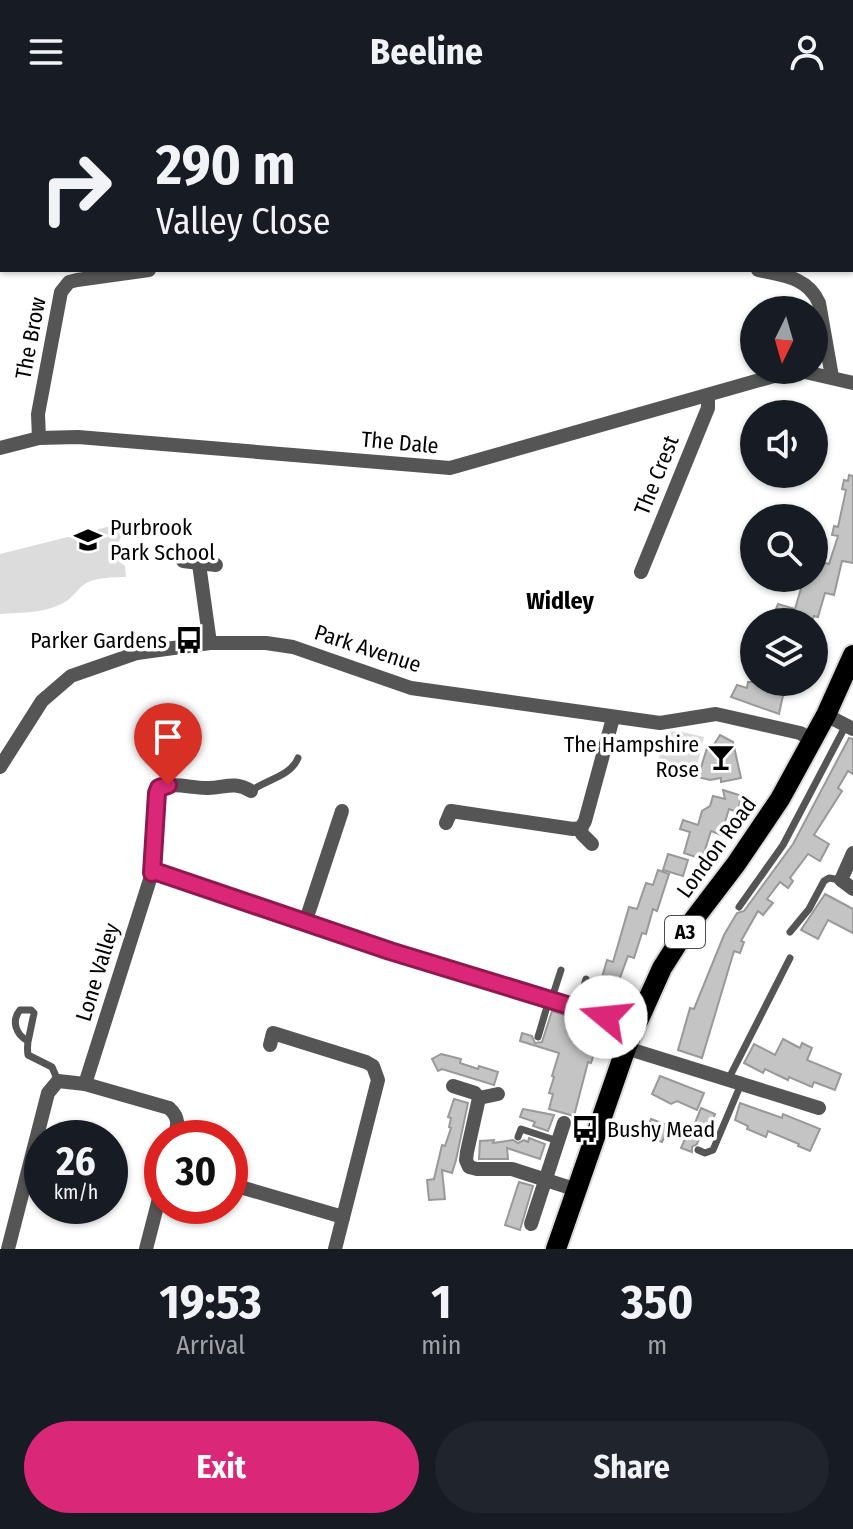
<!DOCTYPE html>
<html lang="en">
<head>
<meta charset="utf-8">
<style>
	:root { --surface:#171b24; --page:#20242c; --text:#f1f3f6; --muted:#9ea1a6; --accent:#db2777 }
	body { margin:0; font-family:"Fira Sans Condensed",sans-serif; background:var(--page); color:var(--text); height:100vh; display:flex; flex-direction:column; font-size:30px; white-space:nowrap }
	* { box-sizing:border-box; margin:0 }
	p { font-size:26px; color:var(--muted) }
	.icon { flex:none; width:44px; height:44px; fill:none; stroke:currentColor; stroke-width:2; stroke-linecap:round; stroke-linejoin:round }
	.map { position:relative; height:1145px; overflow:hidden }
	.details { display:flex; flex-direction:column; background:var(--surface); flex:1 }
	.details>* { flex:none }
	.top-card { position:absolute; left:0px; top:0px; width:854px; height:168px; box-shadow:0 2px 6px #0004; background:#171b24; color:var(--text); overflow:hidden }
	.needle { width:52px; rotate:185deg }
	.buttons { position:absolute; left:740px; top:192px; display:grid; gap:16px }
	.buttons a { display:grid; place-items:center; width:88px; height:88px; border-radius:50%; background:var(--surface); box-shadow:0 2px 6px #0004; font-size:40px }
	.speed { position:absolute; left:24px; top:1016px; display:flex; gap:16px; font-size:40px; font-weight:700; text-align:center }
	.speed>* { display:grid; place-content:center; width:104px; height:104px; border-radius:50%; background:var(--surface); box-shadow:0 2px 6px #0004; line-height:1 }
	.speed small { font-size:20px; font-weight:400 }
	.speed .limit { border:12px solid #d22; background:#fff; color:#111 }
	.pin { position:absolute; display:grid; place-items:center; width:68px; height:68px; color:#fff; margin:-82px -34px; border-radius:50% 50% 50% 0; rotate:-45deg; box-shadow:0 0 8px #0007 }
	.pin .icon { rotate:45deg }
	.me { position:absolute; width:88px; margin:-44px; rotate:287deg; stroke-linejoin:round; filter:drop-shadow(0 0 6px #0008) }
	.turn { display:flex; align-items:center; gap:28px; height:168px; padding:0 24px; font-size:36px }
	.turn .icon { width:104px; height:104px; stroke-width:2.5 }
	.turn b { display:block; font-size:56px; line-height:68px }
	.eta { display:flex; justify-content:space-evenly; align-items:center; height:136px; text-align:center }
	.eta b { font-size:48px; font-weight:700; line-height:56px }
	.button { display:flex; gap:16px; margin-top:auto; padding:16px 24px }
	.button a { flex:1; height:92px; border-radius:48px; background:var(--accent); color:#fff; font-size:32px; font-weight:700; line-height:92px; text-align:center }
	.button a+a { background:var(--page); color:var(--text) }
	header { display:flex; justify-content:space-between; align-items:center; height:104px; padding:0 24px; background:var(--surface); font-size:36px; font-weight:700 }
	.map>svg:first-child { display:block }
	.green { fill:#dcdcdc }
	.building { fill:#c4c4c4; stroke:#999; stroke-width:2 }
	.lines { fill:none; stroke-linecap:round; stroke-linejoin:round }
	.primary-casing { stroke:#dbdbdb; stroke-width:24 }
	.lane { stroke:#555; stroke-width:7 }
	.street { stroke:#555; stroke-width:14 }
	.primary { stroke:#000; stroke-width:20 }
	.route-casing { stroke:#8e194d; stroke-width:20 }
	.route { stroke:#db2777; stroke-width:14 }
	.labels { text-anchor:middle; stroke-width:7; stroke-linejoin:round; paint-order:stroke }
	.shield { fill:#fff; stroke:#4c4c4c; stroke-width:2 }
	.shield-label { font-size:20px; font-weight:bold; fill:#000 }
	.street-label { font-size:22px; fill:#000; stroke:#fff }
	.poi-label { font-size:22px; fill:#000; stroke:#fff; text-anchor:start }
	.neighbourhood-label { font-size:24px; font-weight:bold; fill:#000; stroke:#fff }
</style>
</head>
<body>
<header><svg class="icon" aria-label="menu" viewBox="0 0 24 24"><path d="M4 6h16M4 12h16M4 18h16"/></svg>Beeline<svg class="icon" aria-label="person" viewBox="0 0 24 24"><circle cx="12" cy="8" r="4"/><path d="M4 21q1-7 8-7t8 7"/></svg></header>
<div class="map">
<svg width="853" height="1145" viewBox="0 0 853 1145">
	<rect width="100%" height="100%" fill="#fff"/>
	<g class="green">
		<path d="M0 0H528L2 2 0 100Z"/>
		<path d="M119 420 125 422 113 453 125 462 126 473C113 473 93 473 82 482 73 490 72 496 57 502 38 510 20 508 0 510V450Z"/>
		<path d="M678 627 704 633 694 675 656 663 666 628Z"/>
	</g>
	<g class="building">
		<path d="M849 371 853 372V459L842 457 834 491 825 489 818 513 814 512 812 518H790L791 514 775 508 778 500 795 505 804 474H814L818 457 829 460 838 432 832 431 834 422 838 423 846 386 842 385 844 376 848 377Z"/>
		<path d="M748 578H786L779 610 731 593 737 581 747 584Z"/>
		<path d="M720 631 733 638 741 674 721 678V674L710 676 698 673 708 641 713 642Z"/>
		<path d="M849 634 853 635V670L848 667 838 684 842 687 814 731 829 740 820 757 808 750 790 774 793 777 788 784 780 778 767 795 773 799 763 811 758 807 741 837 744 838 740 849 734 847 702 954 678 946 690 904 694 905 724 831 737 809 744 807 793 740Z"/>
		<path d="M723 686 742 692 737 708 729 705 721 731 711 727 702 755 684 749 690 728 680 725 683 716 698 721 702 707 710 702 713 692 725 695Z"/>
		<path d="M668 750 688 756 683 772 663 766Z"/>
		<path d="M658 766 669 770 657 807 653 805 646 830 642 829 634 854 628 852 610 901 588 894 594 875 601 877 607 856 613 858 629 803 637 805 646 779 653 781Z"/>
		<path d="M825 790 853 805V829L828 816 818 835 801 826Z"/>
		<path d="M552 907 600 922 602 925 591 959 588 958 574 1012 549 1005 553 990 549 989 554 973 552 972 559 949 520 937 522 929 532 932 535 939 542 938Z"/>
		<path d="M783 935 800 944 802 939 812 944 807 956 841 970 835 986 814 978 812 983 789 973 788 976 765 965 763 969 744 959 754 940 775 951Z"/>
		<path d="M441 950 461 955 460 959 478 965 479 962 498 968 494 981 442 965 438 967 432 955Z"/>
		<path d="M660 972 704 989 697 1006 677 997 671 1000 652 990Z"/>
		<path d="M454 995 468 999 456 1056 452 1069 442 1066 445 1095 429 1096 427 1076 434 1075 442 1041 445 1042 451 1024 449 1023 451 1014 448 1013Z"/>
		<path d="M740 999 782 1014 783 1010 820 1025 810 1047 798 1042 799 1040 768 1027 766 1033 747 1025 748 1022 735 1016Z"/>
		<path d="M701 1004 715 1010 708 1028 702 1026 697 1040 692 1043V1048L681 1044 685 1035 688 1036Z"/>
		<path d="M523 1005 554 1011 548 1027 533 1022 535 1018 520 1013Z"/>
		<path d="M651 1015 670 1022 662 1038 645 1032Z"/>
		<path d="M529 1034 545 1040 540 1055 507 1044 508 1055H479L480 1037 494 1036 493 1039 513 1036 518 1039 524 1036 528 1038Z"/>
		<path d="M519 1078 533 1082 520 1126 505 1121Z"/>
	</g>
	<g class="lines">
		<g class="primary-casing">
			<path id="primary" d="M556 1145 626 944 662 864 688 823 736 760 780 695 826 611 853 551"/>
		</g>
		<g class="lane">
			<path d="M251 687C267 675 290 673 298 654"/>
			<path d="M739 803 783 741 846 621"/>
			<path d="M790 828 809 805 824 777 829 774 841 776"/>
			<path d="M551 897 561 866"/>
			<path d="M578 903 586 875"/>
			<path d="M538 933 549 896"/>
			<path d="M28 937C16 931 11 917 20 906H31L34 909 29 933C27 940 27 944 28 951L52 963 58 977"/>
			<path d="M728 976 790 854"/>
			<path d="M518 1033 521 1025 558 1037"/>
			<path d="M698 1046 705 1049 713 1046 741 980"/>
		</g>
		<g class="street">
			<path d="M758 166C782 171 808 173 819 199L832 273"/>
			<path d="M39 334 38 310 61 188 69 178 77 176 149 166"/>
			<path d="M0 344 39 334 78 333 450 364 788 268H805L853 279"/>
			<path d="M183 457 216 461"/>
			<path d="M199 460 210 539"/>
			<path d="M641 468 708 304V291"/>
			<path d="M826 611 853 625"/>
			<path d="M0 663 42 597 71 572 137 549 210 539H266L293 543 411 584 660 619 716 610 800 629 813 636"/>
			<path d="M446 719 451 707 573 725 581 724 585 717 613 614"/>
			<path d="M581 724 582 730 592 740"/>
			<path d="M853 749 841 776 853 785"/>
			<path d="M152 769 419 856 635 922"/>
			<path d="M305 819 342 707"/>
			<path d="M270 941 273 929 366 958 373 962 378 976 335 1145"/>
			<path d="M626 944 819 1004"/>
			<path d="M85 980 152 769 159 684C175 678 190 684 206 684 223 685 233 676 251 687"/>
			<path d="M453 982 475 989 479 994 467 1048 466 1056 469 1063 477 1065H512L577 1086"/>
			<path d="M479 994 498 990"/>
			<path d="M230 1080 343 1113"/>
			<path d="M531 1120 564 1019"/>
			<path d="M8 1145 48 989 58 977 85 980 169 1004C180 1014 178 1021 174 1034"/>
			<path d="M146 1145 162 1083"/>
		</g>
		<use href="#primary" class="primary"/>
	</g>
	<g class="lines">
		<g class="route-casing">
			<path id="route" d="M168 681 159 684 157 689 152 769 157 768 390 847 606 913"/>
		</g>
		<use href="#route" class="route"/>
	</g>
	<defs>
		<g id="school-bare" transform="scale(2.16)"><path d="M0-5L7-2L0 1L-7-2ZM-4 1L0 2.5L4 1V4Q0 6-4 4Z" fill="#000" stroke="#fff" stroke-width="2.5" paint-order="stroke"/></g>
		<g id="bus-bare" transform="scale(2.16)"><path d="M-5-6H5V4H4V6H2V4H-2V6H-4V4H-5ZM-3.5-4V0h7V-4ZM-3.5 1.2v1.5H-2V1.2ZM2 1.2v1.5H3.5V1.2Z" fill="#000" stroke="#fff" stroke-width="2.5" paint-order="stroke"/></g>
		<g id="bar-bare" transform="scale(2.16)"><path d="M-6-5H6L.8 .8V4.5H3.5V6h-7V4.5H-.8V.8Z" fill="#000" stroke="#fff" stroke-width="2.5" paint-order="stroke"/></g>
	</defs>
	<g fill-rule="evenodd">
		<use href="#school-bare" x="88" y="436"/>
		<use href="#bus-bare" x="189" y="536"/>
		<use href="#bar-bare" x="721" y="653"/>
		<use href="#bus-bare" x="585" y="1025"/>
	</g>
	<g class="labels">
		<rect class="shield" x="665" y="812" width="40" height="32" rx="6"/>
		<g class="shield-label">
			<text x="685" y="835">A3</text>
		</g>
		<g class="street-label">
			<text transform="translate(30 234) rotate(-79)" y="8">The Brow</text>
			<text transform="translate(400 338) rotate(5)" y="8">The Dale</text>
			<text transform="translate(656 371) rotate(-68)" y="8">The Crest</text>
			<text transform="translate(368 544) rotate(18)" y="8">Park Avenue</text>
			<text transform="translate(716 743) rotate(-54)" y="8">London Road</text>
			<text transform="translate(97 868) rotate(-73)" y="8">Lone Valley</text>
		</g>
		<g class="poi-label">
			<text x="110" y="431">Purbrook<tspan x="110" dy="25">Park School</tspan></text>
			<text x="167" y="544" text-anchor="end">Parker Gardens</text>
			<text x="699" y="648" text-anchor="end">The Hampshire<tspan x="699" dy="25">Rose</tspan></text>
			<text x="607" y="1033">Bushy Mead</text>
		</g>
		<g class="neighbourhood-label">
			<text x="560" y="505">Widley</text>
		</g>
	</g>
</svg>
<div class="buttons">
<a><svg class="needle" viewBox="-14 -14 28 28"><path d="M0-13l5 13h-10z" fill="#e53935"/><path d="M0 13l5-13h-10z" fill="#9ea1a6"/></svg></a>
<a><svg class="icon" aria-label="sound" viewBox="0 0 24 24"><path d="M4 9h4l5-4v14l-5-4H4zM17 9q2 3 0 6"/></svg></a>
<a><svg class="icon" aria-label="search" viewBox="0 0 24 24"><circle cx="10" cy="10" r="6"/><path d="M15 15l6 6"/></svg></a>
<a><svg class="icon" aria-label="layers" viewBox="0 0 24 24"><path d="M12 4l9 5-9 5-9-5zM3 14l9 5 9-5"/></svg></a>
</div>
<div class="speed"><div>26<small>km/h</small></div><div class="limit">30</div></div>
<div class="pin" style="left:168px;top:681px;background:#d93025"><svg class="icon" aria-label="arrive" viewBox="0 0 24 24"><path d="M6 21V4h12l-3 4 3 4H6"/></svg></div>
<svg class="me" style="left:606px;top:913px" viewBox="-20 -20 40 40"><circle r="19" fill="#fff"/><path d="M0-13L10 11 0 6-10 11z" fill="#db2777"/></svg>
<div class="top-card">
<div class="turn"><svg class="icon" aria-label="right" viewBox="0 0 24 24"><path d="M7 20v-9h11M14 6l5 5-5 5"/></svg><div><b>290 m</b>Valley Close</div></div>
</div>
</div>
<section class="details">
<div class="eta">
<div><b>19:53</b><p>Arrival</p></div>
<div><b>1</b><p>min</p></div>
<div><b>350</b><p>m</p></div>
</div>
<div class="button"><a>Exit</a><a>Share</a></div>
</section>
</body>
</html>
